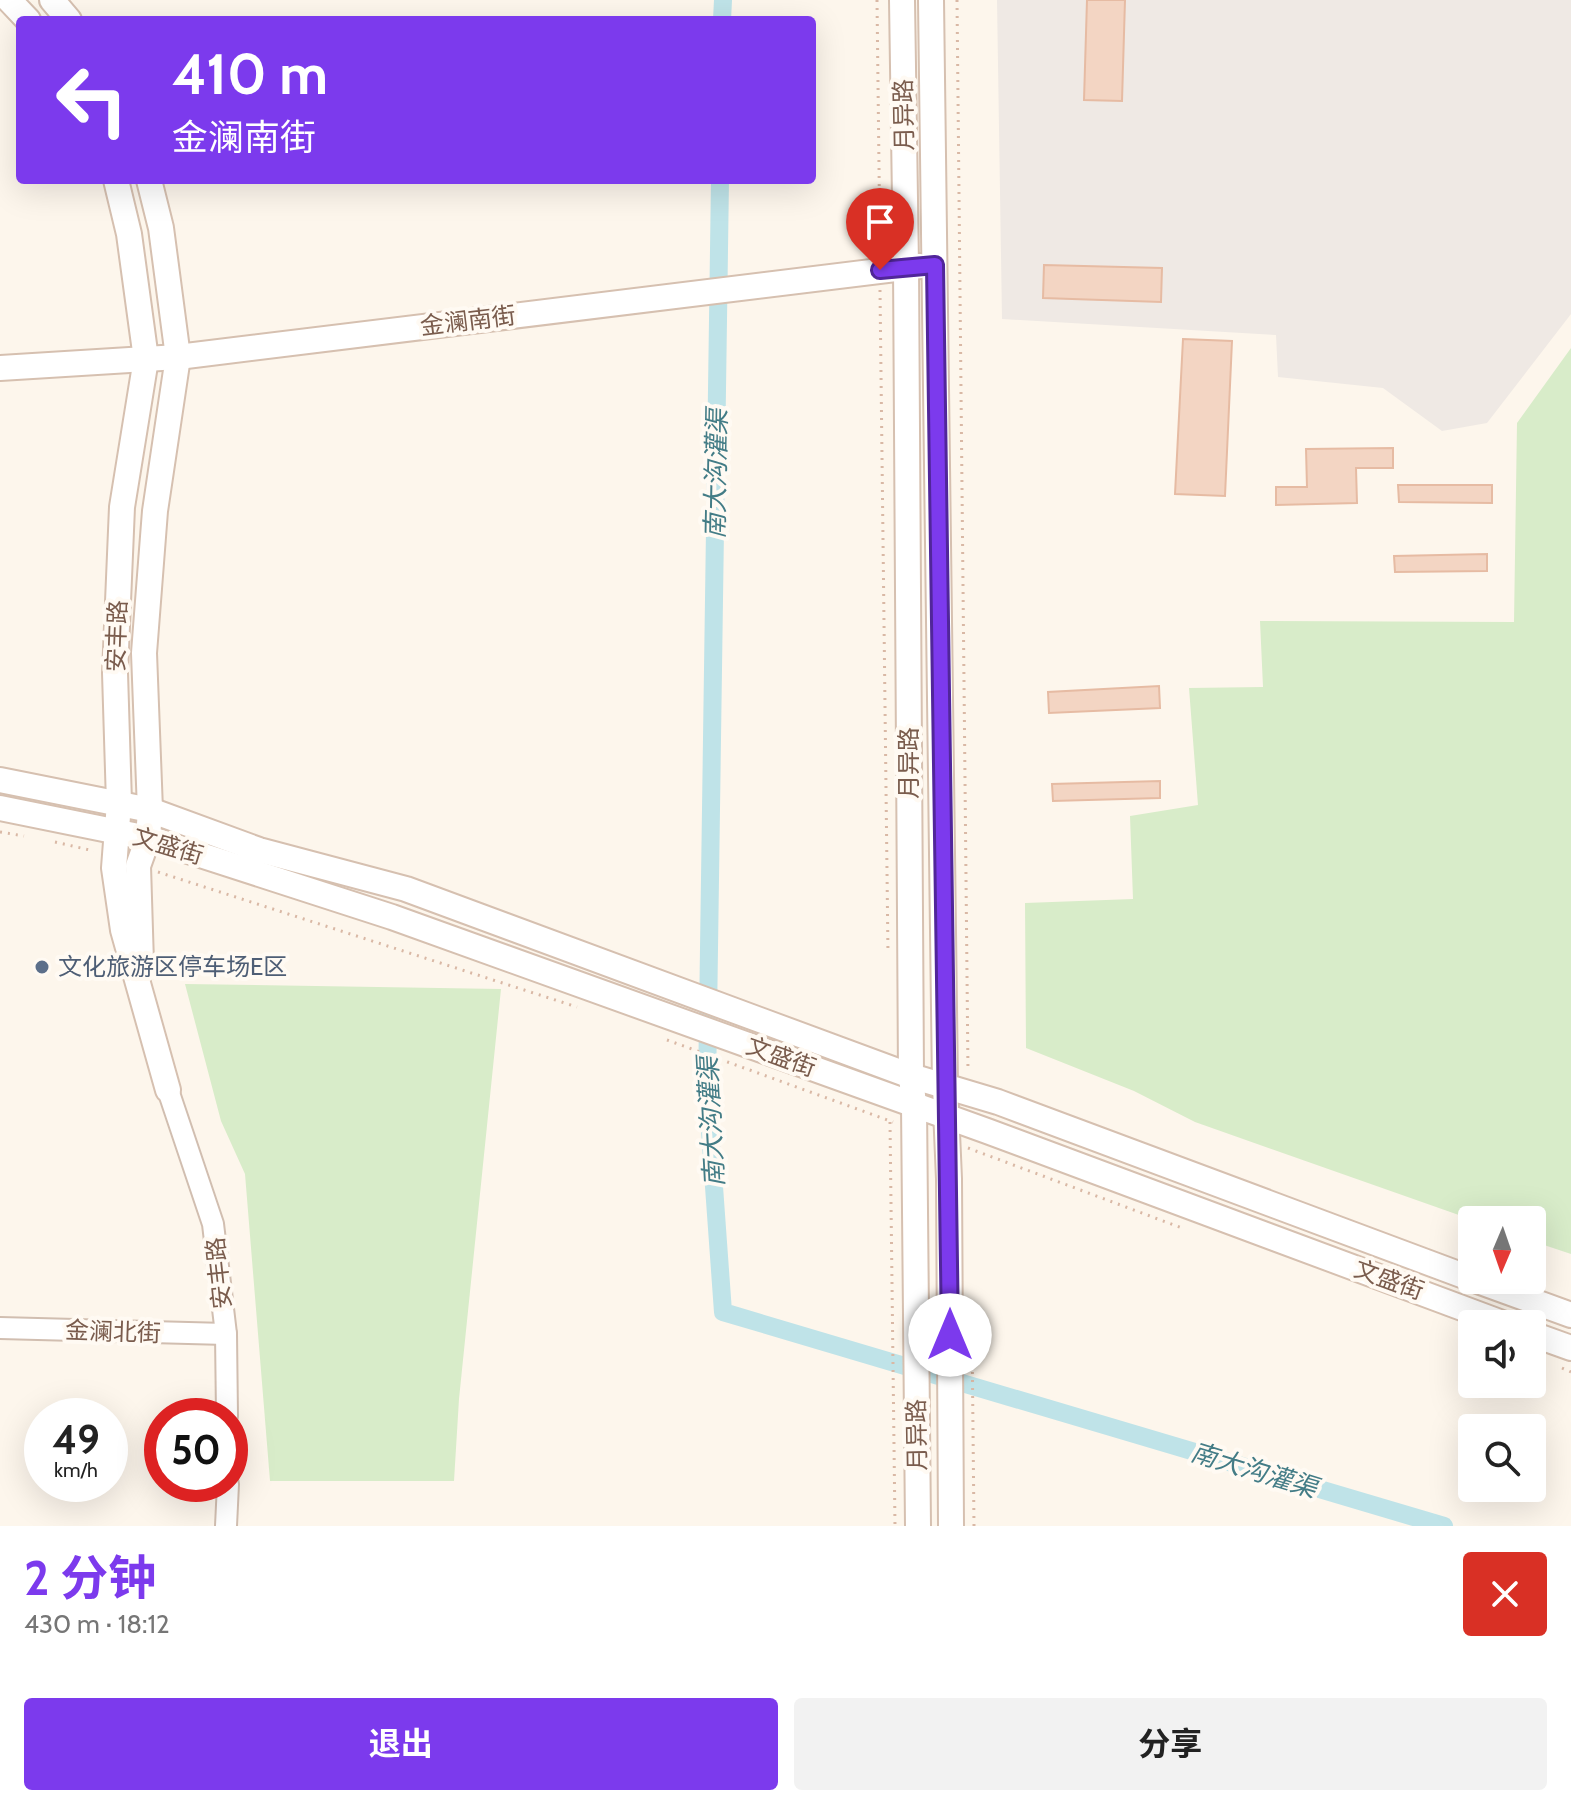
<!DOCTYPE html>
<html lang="zh">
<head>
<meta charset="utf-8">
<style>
	:root { --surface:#fff; --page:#f2f2f2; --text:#222; --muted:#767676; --accent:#7c3aed }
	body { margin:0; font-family:Cabin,"Noto Sans SC",sans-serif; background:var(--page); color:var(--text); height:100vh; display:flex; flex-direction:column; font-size:30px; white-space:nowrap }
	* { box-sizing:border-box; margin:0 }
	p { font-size:26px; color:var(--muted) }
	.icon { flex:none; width:44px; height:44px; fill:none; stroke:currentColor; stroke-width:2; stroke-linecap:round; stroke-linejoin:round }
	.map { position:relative; height:1526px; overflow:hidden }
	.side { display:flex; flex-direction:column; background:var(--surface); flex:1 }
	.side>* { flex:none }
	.guide { position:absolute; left:16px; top:16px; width:800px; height:168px; border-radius:8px; box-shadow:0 8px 32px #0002; background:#7c3aed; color:#fff; overflow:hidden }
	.needle { width:52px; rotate:182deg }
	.fabs { position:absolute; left:1458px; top:1206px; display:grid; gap:16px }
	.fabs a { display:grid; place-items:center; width:88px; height:88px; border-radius:8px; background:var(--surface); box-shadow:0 8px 32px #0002; font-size:40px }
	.speed { position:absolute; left:24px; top:1398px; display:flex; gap:16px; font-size:40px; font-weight:700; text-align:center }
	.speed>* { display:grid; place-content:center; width:104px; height:104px; border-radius:50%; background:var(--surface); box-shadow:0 8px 32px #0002; line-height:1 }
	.speed small { font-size:20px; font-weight:400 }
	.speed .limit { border:12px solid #d22; background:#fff; color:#111 }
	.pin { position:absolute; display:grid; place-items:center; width:68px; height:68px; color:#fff; margin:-82px -34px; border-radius:50% 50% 50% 0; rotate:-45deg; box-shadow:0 0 8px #0007 }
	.pin .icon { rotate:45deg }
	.me { position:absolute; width:88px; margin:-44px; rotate:0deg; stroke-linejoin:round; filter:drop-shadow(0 0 6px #0008) }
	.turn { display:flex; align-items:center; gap:28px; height:168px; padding:0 24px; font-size:36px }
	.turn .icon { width:104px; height:104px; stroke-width:2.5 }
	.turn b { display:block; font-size:56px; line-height:68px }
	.round { display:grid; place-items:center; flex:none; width:84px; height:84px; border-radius:8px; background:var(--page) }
	.summary { display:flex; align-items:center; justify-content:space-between; height:136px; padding:0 24px }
	h1 { font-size:48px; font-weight:700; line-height:60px; color:var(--accent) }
	.button { display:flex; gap:16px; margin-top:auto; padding:16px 24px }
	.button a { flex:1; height:92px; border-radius:8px; background:var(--accent); color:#fff; font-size:32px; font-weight:700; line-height:92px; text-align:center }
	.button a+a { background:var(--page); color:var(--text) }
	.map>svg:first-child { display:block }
	.industrial { fill:#efe9e4 }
	.green { fill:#d8ecc9 }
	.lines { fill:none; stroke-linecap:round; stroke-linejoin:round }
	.canal { stroke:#bfe3e8; stroke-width:18 }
	.building { fill:#f3d5c3; stroke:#e6bba3; stroke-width:2 }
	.tertiary-casing { stroke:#d1beb0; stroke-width:24 }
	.secondary-casing { stroke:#d6c0b0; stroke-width:28 }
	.path { stroke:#d9b8a5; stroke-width:3; stroke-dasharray:2 6; stroke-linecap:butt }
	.tertiary { stroke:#fff; stroke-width:20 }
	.secondary { stroke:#fff; stroke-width:24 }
	.route-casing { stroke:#51269a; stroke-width:20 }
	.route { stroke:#7c3aed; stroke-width:14 }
	.service-dot { fill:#5c6f8a; stroke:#fffaf3; stroke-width:3 }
	.labels { text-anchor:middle; stroke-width:8; stroke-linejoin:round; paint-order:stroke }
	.street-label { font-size:24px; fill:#7a5c4d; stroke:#fffaf3 }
	.service-label { font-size:24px; fill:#4e5e75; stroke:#fffaf3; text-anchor:start }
	.water-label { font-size:26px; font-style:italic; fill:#437c86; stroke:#fffaf3 }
</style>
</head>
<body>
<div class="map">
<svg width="1571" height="1526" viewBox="0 0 1571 1526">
	<rect width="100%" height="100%" fill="#fdf6ec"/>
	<path class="industrial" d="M997 0H1571V314L1487 423 1442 431 1383 388 1278 377 1276 335 1002 319Z"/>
	<g class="green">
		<path d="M1571 348V1254L1532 1241V1220H1473L1195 1122 1134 1091 1026 1048 1025 903 1133 899 1130 816 1198 805 1189 688 1263 687 1260 621 1514 622 1517 423Z"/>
		<path d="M185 984 501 989 459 1399 454 1481H270L245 1174 221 1121Z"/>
	</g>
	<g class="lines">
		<g class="canal">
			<path d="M722 20 723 0"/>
			<path d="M720 180 707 1089 723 1312 1444 1526"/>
		</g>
	</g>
	<g class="building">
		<path d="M1087 0H1125L1122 101 1084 100Z"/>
		<path d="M1044 265 1162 268 1161 302 1043 298Z"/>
		<path d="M1183 339 1232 341 1225 496 1175 494Z"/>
		<path d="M1393 448V468H1356L1357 503 1276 505V487H1307L1306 449Z"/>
		<path d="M1398 485H1492V503L1399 502Z"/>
		<path d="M1487 554V571L1395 572 1394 556Z"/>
		<path d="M1159 686 1160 708 1049 713 1048 692Z"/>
		<path d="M1160 781V798L1053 801 1052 784Z"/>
	</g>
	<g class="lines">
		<g class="tertiary-casing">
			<g id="tertiary">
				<path d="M168 1090 213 1224 226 1334 227 1416"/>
				<path d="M0 1328 226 1334"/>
				<path d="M226 1526 228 1484"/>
			</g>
		</g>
		<g class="secondary-casing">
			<g id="secondary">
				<path d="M9 0 28 20"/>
				<path d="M52 0 69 20"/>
				<path d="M902 0 906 266 911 1076 914 1105 918 1526"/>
				<path d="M931 0 945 1086 949 1179 951 1526"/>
				<path d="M116 180 129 234 146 359 122 507 115 673 119 803 114 868 123 930 168 1090"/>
				<path d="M0 368 178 357 920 266"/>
				<path d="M0 780 150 810 259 850 406 889 911 1076 998 1102 1472 1279"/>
				<path d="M0 808 148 838 392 917 987 1131 1505 1324"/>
				<path d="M141 963 138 866 148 838 150 810 144 653 155 511 178 357 161 228 149 180"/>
				<path d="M1475 1280 1571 1315"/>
				<path d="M1532 1334 1571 1348"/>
			</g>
		</g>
		<g class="path">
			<path d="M877 0 880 250"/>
			<path d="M957 0 968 1072"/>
			<path d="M880 290 888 954"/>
			<path d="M0 832 24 836"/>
			<path d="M55 842 94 851"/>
			<path d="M158 872 577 1007"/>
			<path d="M667 1040 893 1122"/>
			<path d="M890 1122 895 1526"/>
			<path d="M968 1148 1182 1228"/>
			<path d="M972 1332 974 1526"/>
			<path d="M1562 1368 1571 1372"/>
		</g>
		<use href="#tertiary" class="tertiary"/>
		<use href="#secondary" class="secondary"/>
	</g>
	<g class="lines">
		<g class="route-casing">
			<path id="route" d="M880 270 935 265 950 1335"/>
		</g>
		<use href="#route" class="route"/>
	</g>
	<circle class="service-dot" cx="42" cy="967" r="8"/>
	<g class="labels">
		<g class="street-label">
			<text transform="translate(904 115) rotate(-91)" y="8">月异路</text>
			<text transform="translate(468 321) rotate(-7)" y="8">金澜南街</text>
			<text transform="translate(117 636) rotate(-88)" y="8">安丰路</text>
			<text transform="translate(909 763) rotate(-90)" y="8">月异路</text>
			<text transform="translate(168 846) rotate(17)" y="8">文盛街</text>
			<text transform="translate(781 1057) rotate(20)" y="8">文盛街</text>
			<text transform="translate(219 1273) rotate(-96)" y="8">安丰路</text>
			<text transform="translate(1389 1280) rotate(20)" y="8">文盛街</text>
			<text transform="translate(113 1332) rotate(2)" y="8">金澜北街</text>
			<text transform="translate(917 1435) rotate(-91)" y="8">月异路</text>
		</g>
		<g class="service-label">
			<text x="58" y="975">文化旅游区停车场E区</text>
		</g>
		<g class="water-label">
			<text transform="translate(716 474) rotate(-89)" y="9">南大沟灌渠</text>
			<text transform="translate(711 1122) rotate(-93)" y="9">南大沟灌渠</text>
			<text transform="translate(1254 1470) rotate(17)" y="9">南大沟灌渠</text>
		</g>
	</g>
</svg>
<div class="fabs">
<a><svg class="needle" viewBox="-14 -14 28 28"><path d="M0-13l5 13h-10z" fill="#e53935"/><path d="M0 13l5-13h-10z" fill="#767676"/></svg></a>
<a><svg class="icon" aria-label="sound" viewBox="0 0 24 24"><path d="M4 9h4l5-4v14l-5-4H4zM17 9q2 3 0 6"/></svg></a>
<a><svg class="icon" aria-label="search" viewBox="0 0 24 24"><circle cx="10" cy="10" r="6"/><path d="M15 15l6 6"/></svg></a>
</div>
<div class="speed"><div>49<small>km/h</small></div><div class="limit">50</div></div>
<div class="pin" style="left:880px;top:270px;background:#d93025"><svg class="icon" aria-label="arrive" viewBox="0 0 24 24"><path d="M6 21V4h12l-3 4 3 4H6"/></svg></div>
<svg class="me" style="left:950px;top:1335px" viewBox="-20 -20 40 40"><circle r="19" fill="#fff"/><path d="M0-13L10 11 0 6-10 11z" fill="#7c3aed"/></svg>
<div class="guide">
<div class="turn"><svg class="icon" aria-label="left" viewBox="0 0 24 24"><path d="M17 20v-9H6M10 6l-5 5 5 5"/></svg><div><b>410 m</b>金澜南街</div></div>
</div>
</div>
<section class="side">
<div class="summary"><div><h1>2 分钟</h1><p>430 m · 18:12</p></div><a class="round" style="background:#d93025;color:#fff"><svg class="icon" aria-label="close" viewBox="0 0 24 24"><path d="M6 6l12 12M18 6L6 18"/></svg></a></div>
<div class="button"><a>退出</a><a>分享</a></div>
</section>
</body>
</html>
